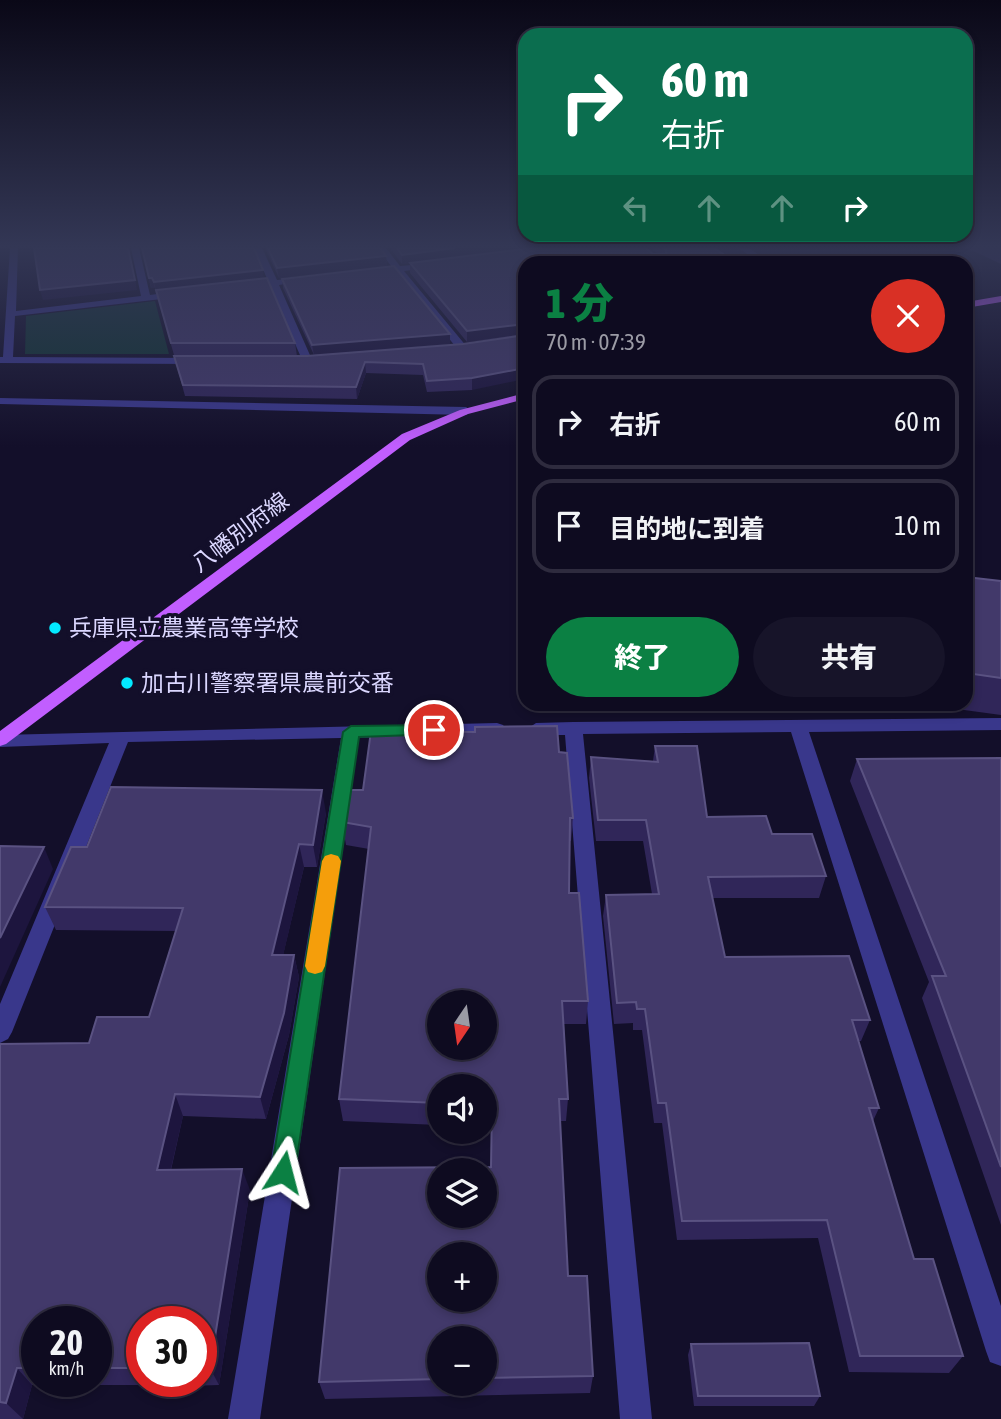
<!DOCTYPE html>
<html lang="ja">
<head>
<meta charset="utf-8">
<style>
	:root { --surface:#0e0b20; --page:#171429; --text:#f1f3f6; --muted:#9b9ba5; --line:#2e2b3e; --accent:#0b8043 }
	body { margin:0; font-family:"Asap Condensed","Noto Sans JP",sans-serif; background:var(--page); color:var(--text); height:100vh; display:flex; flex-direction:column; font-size:26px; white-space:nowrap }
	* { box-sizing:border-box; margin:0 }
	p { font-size:23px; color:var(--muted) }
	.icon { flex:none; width:38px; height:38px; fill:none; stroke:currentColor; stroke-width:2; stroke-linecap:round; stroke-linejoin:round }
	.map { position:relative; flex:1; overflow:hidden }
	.panel { position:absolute; left:518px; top:256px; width:455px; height:455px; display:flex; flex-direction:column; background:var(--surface); border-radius:21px; box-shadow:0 4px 10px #0003,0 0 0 2px var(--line) }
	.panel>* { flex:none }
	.banner { position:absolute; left:518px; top:28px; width:455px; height:214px; border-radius:21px; box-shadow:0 4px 10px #0003,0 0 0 2px var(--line); background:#0b6e4f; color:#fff; overflow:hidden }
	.needle { width:46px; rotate:193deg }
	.tools { position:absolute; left:427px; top:990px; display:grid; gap:14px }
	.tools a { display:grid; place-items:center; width:70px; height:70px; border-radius:50%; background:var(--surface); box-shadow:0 4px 10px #0003,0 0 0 2px var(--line); font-size:35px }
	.speed { position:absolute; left:21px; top:1306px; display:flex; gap:14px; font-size:35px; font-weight:700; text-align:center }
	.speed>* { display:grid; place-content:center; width:91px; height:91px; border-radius:50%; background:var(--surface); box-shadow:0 4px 10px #0003,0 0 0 2px var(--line); line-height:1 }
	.speed small { font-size:18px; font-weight:400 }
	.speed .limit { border:10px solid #d22; background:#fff; color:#111 }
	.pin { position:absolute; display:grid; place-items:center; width:60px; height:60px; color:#fff; margin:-30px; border:4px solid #fff; border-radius:50%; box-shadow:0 2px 7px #0007 }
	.me { position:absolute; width:77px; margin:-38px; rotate:9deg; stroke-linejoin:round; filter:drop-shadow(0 0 5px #0008) }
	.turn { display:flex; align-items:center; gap:24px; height:147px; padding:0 28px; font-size:32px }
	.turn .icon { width:91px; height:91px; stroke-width:2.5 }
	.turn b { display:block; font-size:49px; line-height:60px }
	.lanes { display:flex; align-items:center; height:66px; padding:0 28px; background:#0003; justify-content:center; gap:35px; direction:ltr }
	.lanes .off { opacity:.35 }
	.round { display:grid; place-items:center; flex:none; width:74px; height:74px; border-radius:37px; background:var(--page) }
	.overview { display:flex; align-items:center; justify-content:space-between; height:119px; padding:0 28px }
	h1 { font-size:42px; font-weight:800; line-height:52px; color:var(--accent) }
	.button { display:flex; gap:14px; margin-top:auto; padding:14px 28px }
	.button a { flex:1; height:80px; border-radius:42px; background:var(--accent); color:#fff; font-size:28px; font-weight:800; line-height:80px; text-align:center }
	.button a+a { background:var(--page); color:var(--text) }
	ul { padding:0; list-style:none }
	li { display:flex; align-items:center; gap:21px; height:94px; margin:0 14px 10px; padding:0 14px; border:4px solid var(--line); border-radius:21px }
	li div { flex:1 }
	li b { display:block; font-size:26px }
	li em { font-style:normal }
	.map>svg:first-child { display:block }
	.green { fill:#113432 }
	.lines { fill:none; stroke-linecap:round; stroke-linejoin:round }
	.minor { fill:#39378b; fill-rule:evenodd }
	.major { fill:#c15eff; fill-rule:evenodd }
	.wall { fill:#302659; fill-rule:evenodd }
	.shaded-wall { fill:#1d153e }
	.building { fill:#42396a; stroke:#5a5282; stroke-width:2; fill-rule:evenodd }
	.route { fill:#0b8043; stroke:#07532c; stroke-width:2 }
	.slow { fill:#f59e0b }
	.poi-dot { fill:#03e9ff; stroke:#130f2a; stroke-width:2.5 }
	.labels { text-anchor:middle; stroke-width:7; stroke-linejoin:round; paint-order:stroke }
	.street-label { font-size:23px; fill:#dbd7ff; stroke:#130f2a }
	.poi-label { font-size:23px; fill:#dbd7ff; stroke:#130f2a; text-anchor:start }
</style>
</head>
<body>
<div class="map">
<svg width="1001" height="1419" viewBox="0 0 1001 1419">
	<rect width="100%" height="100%" fill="#130f2a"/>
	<path class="green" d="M155 301 169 354H25L26 316Z"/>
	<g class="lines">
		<g class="minor">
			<path d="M10 248H18L16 311 141 296 131 248H139L150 295 179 291 184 294 179 297 15 316 13 357 197 358 202 361 197 364 0 363V357H3Z"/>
			<path d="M254 248H262L277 280 304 277 309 280 279 285 313 362 312 364 303 362 270 286 245 289 240 286 268 281Z"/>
			<path d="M377 248H386L400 266 436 263V267L404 271 467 347V351H459L396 272 371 274V270L392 267Z"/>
			<path d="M738 248H749L769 262H760Z"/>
			<path d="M0 398 466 407 472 411 466 415 0 404Z"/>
			<path d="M1001 718V730L809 732 1001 1306V1366L990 1362 986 1351 791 732 583 734 652 1419H620L565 735H536L527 729 536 723 573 722Z"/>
			<path d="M497 723 503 725 506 729 503 733 359 738 260 1419H228L341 738 128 742 12 1032 8 1039 0 1043V1004L109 743 0 747V735Z"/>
		</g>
		<g class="major">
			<path d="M1001 296V302L966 308V302Z"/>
			<path d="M525 393V399L468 414 410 440 6 744 0 746V731L402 434 460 410Z"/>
		</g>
	</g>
	<g class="wall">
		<path d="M142 248 264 278 295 343 297 356 174 355 156 292 155 288H151Z"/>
		<path d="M265 248H380L386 256 387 266 279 278Z"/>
		<path d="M390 248H646L653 254H658L651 248H714L735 262H525V335L467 342 410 273V263L402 264Z"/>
		<path d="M967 248H1001V264Z"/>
		<path d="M282 279 450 344 314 355 283 288Z"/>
		<path d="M525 335 472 390 427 392 423 375 366 373 357 399 185 396 174 356H307L463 344Z"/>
		<path d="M966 577 1001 581V715L920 704H966Z"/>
		<path d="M655 746 707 817 772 834 826 876 819 898H712L725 957 870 1020 861 1041H858L879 1108 873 1121 914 1259 963 1356 949 1373 849 1372 818 1238 677 1240 662 1123H654L642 1030H633V1023L614 1024 603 916 606 895 652 894 643 841H596L589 778 591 757 653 761Z"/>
		<path d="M559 752 573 818 571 841H570L569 893 588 1001 586 1024H564L568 1099 566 1121H560L568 1276 593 1376 590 1393 325 1399 319 1382 491 1167 492 1127 485 1126V1087H439V1125L343 1121 339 1099 369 849 346 845 342 822 363 790ZM439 1339H485V1384H439Z"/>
		<path d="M1001 758V1225L922 998 929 982 850 781 857 759Z"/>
		<path d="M326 813 317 867H304L283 955H294L299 977 289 1035 266 1119 183 1116 171 1170 250 1190 219 1385 158 1387 156 1385H32L23 1419H0V1044L89 1043 149 1017 176 931 56 930 45 907 87 847ZM37 1321H96V1381H37ZM142 1321H201V1381H142Z"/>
		<path d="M691 1344 820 1396 814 1406H694L688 1355Z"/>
	</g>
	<g class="shaded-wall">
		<path d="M129 248 137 290 43 300 40 290Z"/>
		<path d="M455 248H536L402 264V255Z"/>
		<path d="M386 256 387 266 279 278 277 268Z"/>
		<path d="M263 270 264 280 156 292 154 282Z"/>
		<path d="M149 278H152L155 288H151Z"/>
		<path d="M525 324V334L467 342V331Z"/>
		<path d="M450 334V344L314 355 312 345Z"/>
		<path d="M365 362 366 373 357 399 356 387Z"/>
		<path d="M525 368V379L472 390V378Z"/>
		<path d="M322 790 326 813 317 867 313 845Z"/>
		<path d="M299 844 304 867 278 977 272 955Z"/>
		<path d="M44 847 53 869 0 987V938Z"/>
		<path d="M294 955 299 977 289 1035 266 1119 260 1097Z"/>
		<path d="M175 1094 183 1116 166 1190 157 1170Z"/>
		<path d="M242 1169 250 1190 219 1385 210 1368Z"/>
		<path d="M17 1368 32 1385 23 1419 6 1403Z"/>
	</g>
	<g class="building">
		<path d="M34 248H128L135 280 40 290Z"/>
		<path d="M142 248H254L263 270 154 282 152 278H149Z"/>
		<path d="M268 248H380L386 256 277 268Z"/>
		<path d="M397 248H455L402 255Z"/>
		<path d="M532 248H646L653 254H666V250L663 248H714L735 262H525V324L467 331 410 263Z"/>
		<path d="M394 266 450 334 312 345 282 279Z"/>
		<path d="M267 278 295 343H171L156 290Z"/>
		<path d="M525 335V368L472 378 427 381 423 364 365 362 356 387 183 385 174 356H307L463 344Z"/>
		<path d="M966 577 1001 581V678L966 673Z"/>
		<path d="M557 726 559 752 567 753 573 818H570L569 893H579L588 1001H562L568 1099H559L568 1276H587L593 1376 485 1378V1339H439V1379L319 1382 340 1168 491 1167 492 1105 485 1104V1087H439V1103L339 1099 371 827 342 822 347 790H363L371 731 475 732V727ZM439 1003H485V1048H439ZM439 1171H485V1216H439ZM439 1255H485V1300H439Z"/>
		<path d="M655 746H697L707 817 766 816 772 834H812L826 876 708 877 725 957 849 956 870 1020H852L879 1108H869L914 1259H933L963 1356H860L827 1220 682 1221 666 1103H658L645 1009H637L636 1002 617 1003 606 895 659 894 646 820H598L591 757 658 762Z"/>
		<path d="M1001 758V1167L932 976H946L857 759Z"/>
		<path d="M111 787 322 790 313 845 299 844 272 955H294L284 1013 260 1097 175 1094 157 1170 242 1169 210 1368H201V1321H142V1368H96V1321H37V1368H17L6 1403 0 1402V1044L89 1043 97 1017H149L183 908 45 907 71 847H87Z"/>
		<path d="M0 846 44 847 0 938Z"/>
		<path d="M809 1343 820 1396H698L691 1344Z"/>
	</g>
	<linearGradient id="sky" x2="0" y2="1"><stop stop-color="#0a0817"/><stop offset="0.55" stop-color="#333755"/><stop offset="1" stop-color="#333755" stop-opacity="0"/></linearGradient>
	<rect width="1001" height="447" fill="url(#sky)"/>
	<path class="route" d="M434 725 440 727 442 730 440 734 359 737 295 1172 291 1180 283 1184 274 1180 271 1172 343 732 351 726Z"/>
	<path class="slow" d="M331 854 338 856 341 861 325 966 322 972 315 974 308 972 305 966 322 861 325 856Z"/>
	<g class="poi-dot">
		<circle cx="55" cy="628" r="7"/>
		<circle cx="127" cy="683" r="7"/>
	</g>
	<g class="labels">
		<g class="street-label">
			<text transform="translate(240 532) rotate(-37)" y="8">八幡別府線</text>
		</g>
		<g class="poi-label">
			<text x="69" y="636">兵庫県立農業高等学校</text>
			<text x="141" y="691">加古川警察署県農前交番</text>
		</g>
	</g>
</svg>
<div class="tools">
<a><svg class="needle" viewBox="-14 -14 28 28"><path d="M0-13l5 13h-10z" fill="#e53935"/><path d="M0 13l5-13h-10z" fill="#9b9ba5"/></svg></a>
<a><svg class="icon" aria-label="sound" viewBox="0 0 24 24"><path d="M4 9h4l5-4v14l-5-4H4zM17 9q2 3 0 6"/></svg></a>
<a><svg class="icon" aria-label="layers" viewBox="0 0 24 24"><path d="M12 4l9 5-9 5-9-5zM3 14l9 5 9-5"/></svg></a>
<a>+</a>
<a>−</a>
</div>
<div class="speed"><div>20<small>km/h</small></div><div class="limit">30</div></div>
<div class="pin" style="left:434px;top:730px;background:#d93025"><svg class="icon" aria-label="arrive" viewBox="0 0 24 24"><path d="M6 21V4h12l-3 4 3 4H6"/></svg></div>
<svg class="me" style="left:283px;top:1172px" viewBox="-20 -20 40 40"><path d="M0-17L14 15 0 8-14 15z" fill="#0b8043" stroke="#fff" stroke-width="4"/></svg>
<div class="banner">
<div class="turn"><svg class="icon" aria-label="right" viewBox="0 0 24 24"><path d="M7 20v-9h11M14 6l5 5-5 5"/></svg><div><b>60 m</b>右折</div></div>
<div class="lanes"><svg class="icon off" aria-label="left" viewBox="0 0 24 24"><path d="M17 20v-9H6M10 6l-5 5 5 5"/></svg><svg class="icon off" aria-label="ahead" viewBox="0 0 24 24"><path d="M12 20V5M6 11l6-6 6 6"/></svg><svg class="icon off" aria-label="ahead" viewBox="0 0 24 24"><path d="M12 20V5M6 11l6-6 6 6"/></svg><svg class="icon" aria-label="right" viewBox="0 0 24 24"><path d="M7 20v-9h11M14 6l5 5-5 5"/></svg></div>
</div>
<section class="panel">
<div class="overview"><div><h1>1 分</h1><p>70 m · 07:39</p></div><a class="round" style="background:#d93025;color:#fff"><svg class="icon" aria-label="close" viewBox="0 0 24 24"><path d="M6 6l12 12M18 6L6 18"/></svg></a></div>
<ul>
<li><svg class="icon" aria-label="right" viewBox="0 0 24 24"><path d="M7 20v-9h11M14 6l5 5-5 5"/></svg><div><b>右折</b></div><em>60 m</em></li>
<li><svg class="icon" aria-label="arrive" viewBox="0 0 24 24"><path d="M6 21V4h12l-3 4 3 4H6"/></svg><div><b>目的地に到着</b></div><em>10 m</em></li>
</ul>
<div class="button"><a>終了</a><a>共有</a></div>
</section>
</div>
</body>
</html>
